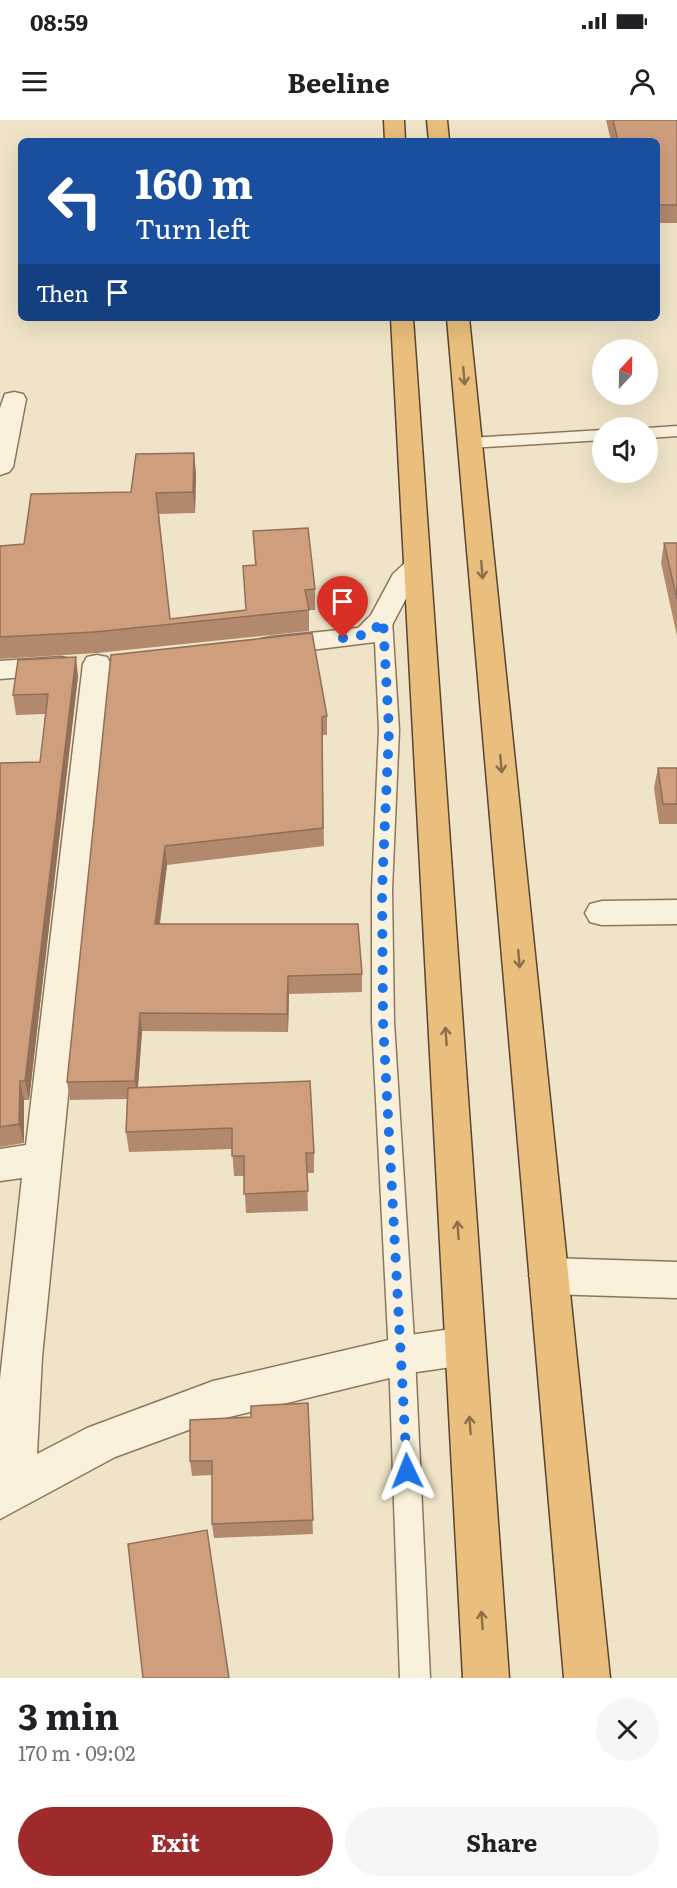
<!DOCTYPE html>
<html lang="en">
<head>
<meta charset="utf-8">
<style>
	:root { --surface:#fff; --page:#f6f6f6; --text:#202124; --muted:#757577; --accent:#9e2a2b }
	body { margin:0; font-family:Literata,serif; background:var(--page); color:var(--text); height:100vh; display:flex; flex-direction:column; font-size:22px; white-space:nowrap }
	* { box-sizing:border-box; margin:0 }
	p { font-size:20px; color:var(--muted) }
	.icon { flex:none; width:33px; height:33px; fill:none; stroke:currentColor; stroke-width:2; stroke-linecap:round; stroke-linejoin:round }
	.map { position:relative; height:1558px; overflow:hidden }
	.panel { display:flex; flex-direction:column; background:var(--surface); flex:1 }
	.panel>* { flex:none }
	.banner { position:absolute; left:18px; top:18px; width:642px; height:183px; border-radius:9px; box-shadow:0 6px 24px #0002; background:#1a4fa0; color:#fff; overflow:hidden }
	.needle { width:39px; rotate:22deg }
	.buttons { position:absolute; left:592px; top:219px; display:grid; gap:12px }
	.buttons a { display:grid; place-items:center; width:66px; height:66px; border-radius:50%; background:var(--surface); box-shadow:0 6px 24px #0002; font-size:30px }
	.pin { position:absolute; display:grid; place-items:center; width:51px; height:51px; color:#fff; margin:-62px -26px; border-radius:50% 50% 50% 0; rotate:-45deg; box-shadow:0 0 6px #0007 }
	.pin .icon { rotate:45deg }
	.me { position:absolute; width:66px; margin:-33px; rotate:358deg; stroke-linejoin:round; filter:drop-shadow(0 0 4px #0008) }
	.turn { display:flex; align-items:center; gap:21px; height:126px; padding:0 18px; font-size:27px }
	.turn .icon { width:78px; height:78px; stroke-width:2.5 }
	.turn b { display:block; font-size:42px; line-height:51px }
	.then { display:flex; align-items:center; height:57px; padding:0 18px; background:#0003; gap:12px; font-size:22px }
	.round { display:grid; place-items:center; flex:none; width:63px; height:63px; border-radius:32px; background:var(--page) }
	.head { display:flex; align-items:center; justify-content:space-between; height:102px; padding:0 18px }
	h1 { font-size:36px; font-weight:700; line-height:45px }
	.button { display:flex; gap:12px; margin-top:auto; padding:12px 18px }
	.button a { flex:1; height:69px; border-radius:36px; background:var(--accent); color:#fff; font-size:24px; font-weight:700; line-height:69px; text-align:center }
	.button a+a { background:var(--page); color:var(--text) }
	.status { display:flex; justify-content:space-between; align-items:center; height:42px; padding:0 30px; background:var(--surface); direction:ltr }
	.status svg { height:16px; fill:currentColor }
	header { display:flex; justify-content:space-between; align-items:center; height:78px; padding:0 18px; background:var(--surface); font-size:27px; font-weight:700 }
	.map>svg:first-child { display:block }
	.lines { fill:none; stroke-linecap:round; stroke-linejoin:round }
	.service-casing { stroke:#8d765c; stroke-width:3 }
	.minor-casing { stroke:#8d765c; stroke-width:3 }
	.trunk-casing { stroke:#5b4430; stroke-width:3 }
	.service { fill:#faf1dc; fill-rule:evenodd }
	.minor { fill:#faf1dc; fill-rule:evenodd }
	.trunk { fill:#eabe7c; fill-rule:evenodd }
	.wall { fill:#b2896c }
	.shaded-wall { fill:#916f58 }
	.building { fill:#cf9f7d; stroke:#916f58; stroke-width:1.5 }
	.oneway { stroke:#8b6f49 }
	.route { stroke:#1a73e8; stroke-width:10; stroke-dasharray:0 18 }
</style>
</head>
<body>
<div class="status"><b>08:59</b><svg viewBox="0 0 49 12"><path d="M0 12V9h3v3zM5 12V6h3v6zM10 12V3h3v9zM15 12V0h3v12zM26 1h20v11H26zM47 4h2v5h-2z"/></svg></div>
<header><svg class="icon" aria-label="menu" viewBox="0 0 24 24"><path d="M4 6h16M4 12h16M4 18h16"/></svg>Beeline<svg class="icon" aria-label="person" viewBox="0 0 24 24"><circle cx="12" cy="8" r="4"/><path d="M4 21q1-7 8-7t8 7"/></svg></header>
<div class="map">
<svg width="677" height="1558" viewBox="0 0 677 1558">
	<rect width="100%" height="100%" fill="#f0e4c8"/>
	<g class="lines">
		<g class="service-casing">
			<g id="service">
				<path d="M677 306V316L648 318V308Z"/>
				<path d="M603 310V320L470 328 462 323 470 318Z"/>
				<path d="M383 494 389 496 392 500 399 610 392 770 394 902 415 1236 430 1558H400L389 1236 372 902V770L379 610 374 500 377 496Z"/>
			</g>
		</g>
		<g class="minor-casing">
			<g id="minor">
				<path d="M14 272 23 274 26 279 13 347 9 352 0 355V288L5 274Z"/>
				<path d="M416 440 426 442 430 448 412 467 391 507 375 522 271 535 261 533 257 526 261 519 271 517 358 508 371 495 393 454 406 442Z"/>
				<path d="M97 535 107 537 111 544 42 1237 37 1334 87 1308 213 1261 410 1215 465 1207 479 1213 485 1226 479 1239 465 1245 410 1253 213 1301 115 1337 0 1399V1259L22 1058 0 1061V1029L26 1025 83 544 87 537Z"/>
				<path d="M61 537 71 539 75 546 71 553 0 559V541Z"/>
				<path d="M677 780V804L602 805 590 802 585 793 590 784 602 781Z"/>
				<path d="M549 1138 677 1142V1178L549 1174 535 1168 529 1156 535 1144Z"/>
			</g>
		</g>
		<g class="trunk-casing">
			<g id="trunk">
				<path d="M384 0H404L405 21H385Z"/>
				<path d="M427 0H447L449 21H429Z"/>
				<path d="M391 198H413L509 1558H463Z"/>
				<path d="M447 198H469L610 1558H564Z"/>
			</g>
		</g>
		<use href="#service" class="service"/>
		<use href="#minor" class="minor"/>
		<use href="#trunk" class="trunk"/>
	</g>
	<g class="wall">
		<path d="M606 0H677V103H657V21H611Z"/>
		<path d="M196 353 195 393 159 394 170 499 246 490 243 446 255 445 253 411 315 469V490H309V511L97 533 0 539V426L24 424 131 372Z"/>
		<path d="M664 423H677V516L661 443Z"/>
		<path d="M111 535 327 596V615H322L324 726 167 745 160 804 362 854V872L289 874 288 912 142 911 138 967 314 1033V1053H307L308 1091 246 1093 244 1056H234L232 1029 129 1032 126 1012 127 979 70 980 67 962Z"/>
		<path d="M78 556 29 980H24V1023L0 1027V643L40 642 46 594 16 595 13 575Z"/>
		<path d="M658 648H677V704H659L654 668Z"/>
		<path d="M308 1283 313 1414 214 1418 212 1404V1355L192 1356 190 1341 251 1297Z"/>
	</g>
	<g class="shaded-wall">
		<path d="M194 333 196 353 195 393 193 372Z"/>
		<path d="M76 537 78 556 29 980 25 961Z"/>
		<path d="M165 726 167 745 157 822 155 804Z"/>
		<path d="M288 856 289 874 288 912 287 894Z"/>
		<path d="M140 893 142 911 137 979 135 961Z"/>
		<path d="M20 961 24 980V1023L19 1004Z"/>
	</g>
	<g class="building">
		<path d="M613 0H677V85H657V21H618Z"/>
		<path d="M551 19 566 21H551Z"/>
		<path d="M194 333 193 372 156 373 170 499 246 490 243 446 256 445 253 411 308 408 315 469 305 470 309 490 94 512 0 517V426L24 424 31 374 131 372 136 334Z"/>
		<path d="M664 423H677V479Z"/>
		<path d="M312 513 327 596 322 597 323 708 165 726 155 804H358L362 854 288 856 287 894 140 893 135 961 67 962 111 535Z"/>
		<path d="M76 537 25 961H20L19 1004 0 1007V643L40 642 48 574 13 575 18 540Z"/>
		<path d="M658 648H677V684H663Z"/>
		<path d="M310 961 314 1033H306L308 1071 244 1074V1036H232V1008L126 1012 128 968Z"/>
		<path d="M308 1283 313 1400 212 1404V1341H190V1300L251 1297V1286Z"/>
		<path d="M207 1410 229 1558H143L128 1424Z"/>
	</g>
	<defs><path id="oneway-shaft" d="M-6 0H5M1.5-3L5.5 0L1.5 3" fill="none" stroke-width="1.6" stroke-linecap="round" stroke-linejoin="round" transform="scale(1.5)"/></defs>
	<g class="oneway">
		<use href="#oneway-shaft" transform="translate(464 256) rotate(85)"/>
		<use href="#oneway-shaft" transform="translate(482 450) rotate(85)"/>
		<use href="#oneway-shaft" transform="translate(501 644) rotate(85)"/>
		<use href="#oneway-shaft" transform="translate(519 839) rotate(85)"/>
		<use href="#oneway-shaft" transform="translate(446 916) rotate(-94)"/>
		<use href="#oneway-shaft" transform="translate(458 1110) rotate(-94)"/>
		<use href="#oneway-shaft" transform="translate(470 1305) rotate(-94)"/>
		<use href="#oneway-shaft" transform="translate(482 1500) rotate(-94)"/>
	</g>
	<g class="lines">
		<path class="route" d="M343 518C361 516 372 515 383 500L389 610 382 770 383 902 407 1351"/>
	</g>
</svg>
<div class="buttons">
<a><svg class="needle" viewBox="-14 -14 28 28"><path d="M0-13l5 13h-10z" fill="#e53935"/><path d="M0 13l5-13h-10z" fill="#757577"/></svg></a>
<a><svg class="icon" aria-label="sound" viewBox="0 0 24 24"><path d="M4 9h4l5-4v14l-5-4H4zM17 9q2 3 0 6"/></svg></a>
</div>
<div class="pin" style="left:343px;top:518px;background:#d93025"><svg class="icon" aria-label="arrive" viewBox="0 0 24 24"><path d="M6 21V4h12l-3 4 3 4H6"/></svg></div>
<svg class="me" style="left:407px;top:1351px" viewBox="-20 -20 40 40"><path d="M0-17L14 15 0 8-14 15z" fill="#1a73e8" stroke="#fff" stroke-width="4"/></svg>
<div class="banner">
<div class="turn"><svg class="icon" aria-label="left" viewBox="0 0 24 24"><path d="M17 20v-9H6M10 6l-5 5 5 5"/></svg><div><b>160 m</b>Turn left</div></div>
<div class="then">Then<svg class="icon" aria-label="arrive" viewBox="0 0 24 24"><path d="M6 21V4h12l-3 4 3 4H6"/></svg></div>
</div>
</div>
<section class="panel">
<div class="head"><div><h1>3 min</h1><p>170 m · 09:02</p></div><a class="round"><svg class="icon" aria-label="close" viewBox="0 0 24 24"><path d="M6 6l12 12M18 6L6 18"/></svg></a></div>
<div class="button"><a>Exit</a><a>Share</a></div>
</section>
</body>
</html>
